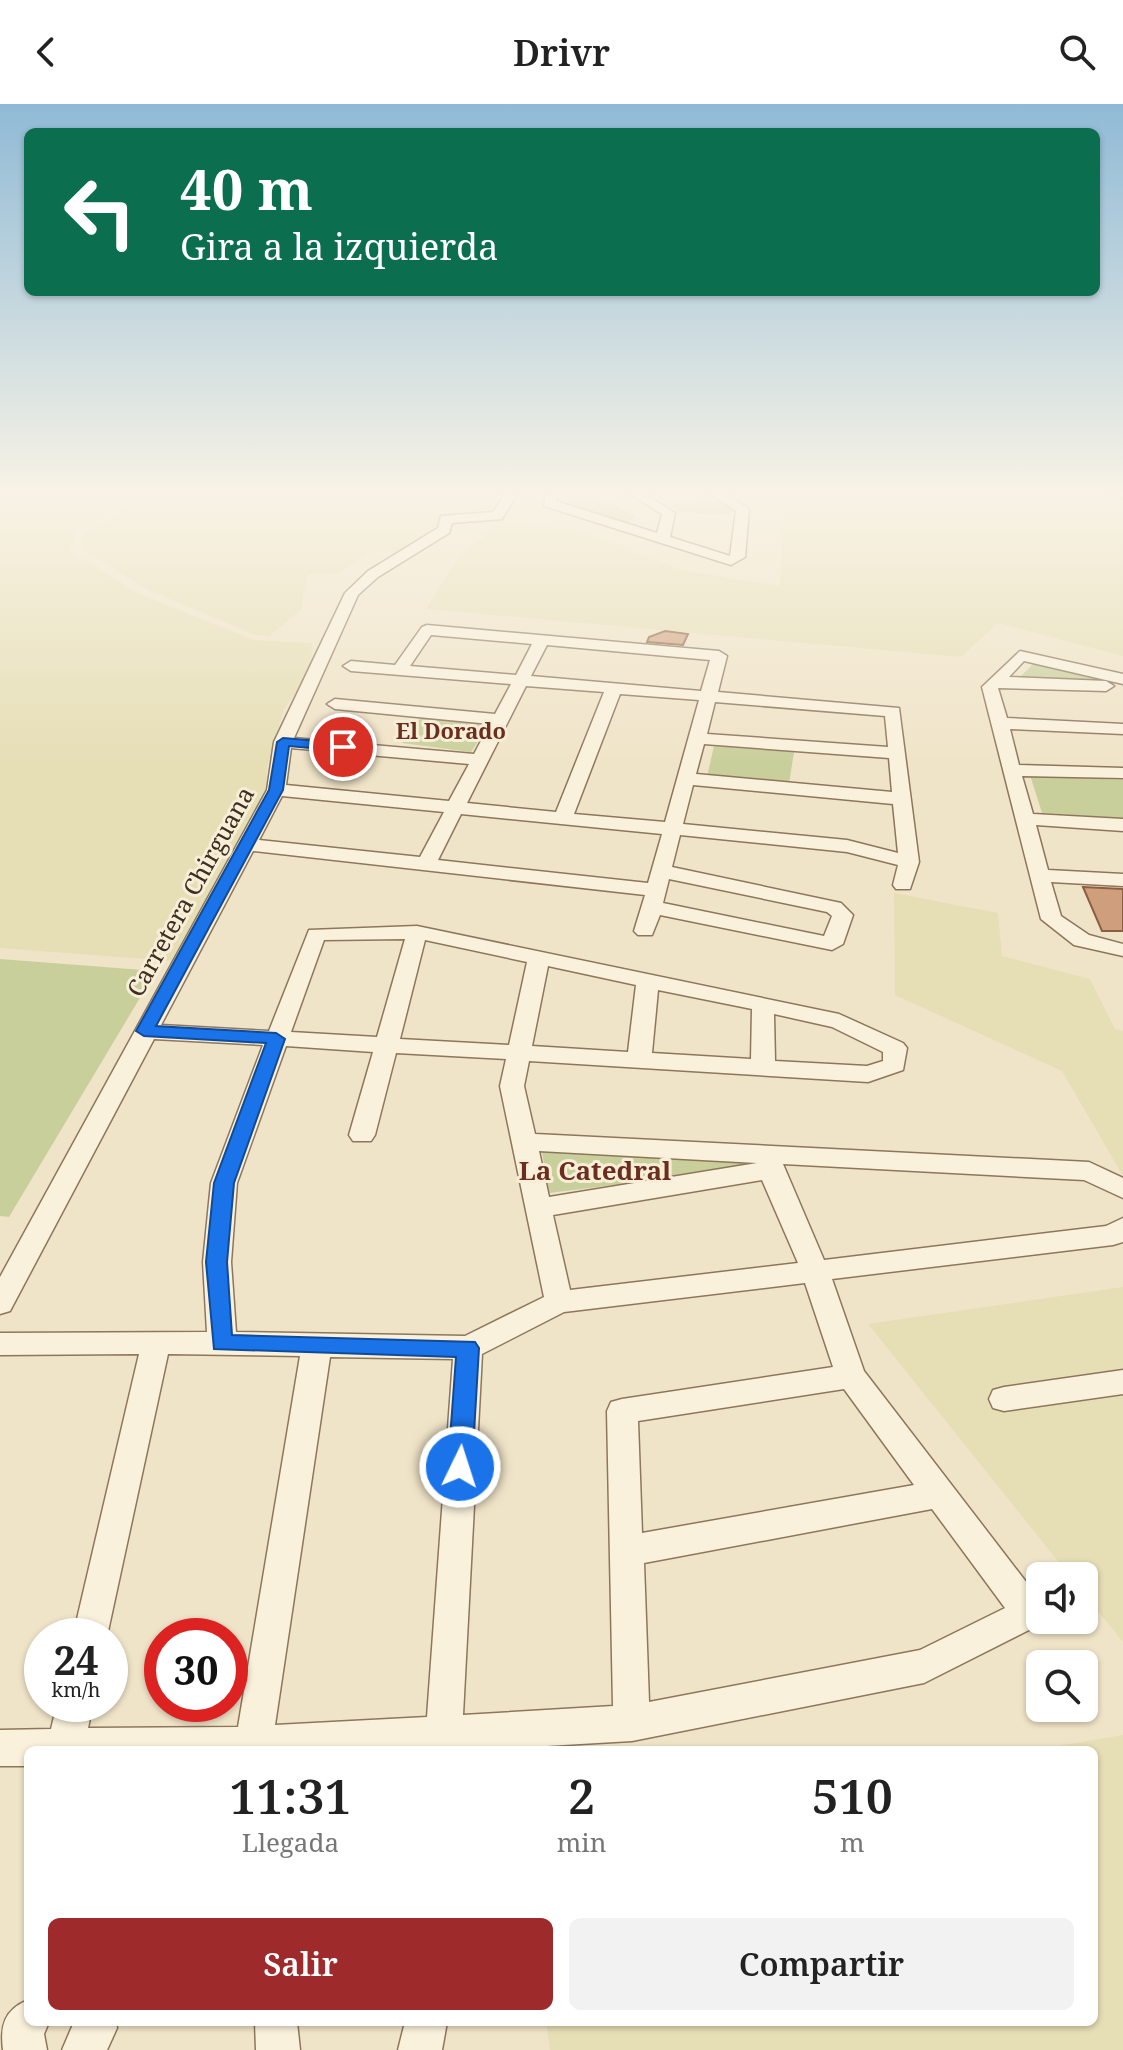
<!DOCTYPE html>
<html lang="es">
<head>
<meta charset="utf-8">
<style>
	:root { --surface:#fff; --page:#f2f2f2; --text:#222; --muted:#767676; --accent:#9e2a2b }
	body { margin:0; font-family:"Noto Serif",serif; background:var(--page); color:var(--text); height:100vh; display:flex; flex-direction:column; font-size:30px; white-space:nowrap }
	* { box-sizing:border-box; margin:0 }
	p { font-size:26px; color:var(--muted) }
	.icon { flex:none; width:44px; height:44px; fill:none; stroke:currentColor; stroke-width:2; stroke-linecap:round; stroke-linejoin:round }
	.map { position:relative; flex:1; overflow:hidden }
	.panel { position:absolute; left:24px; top:1642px; width:1074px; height:280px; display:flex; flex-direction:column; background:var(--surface); border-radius:12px; box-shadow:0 2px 6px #0004 }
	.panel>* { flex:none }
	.hud { position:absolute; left:24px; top:24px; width:1076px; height:168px; border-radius:12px; box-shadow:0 2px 6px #0004; background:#0b6e4f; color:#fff; overflow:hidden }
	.tools { position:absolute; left:1026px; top:1458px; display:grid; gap:16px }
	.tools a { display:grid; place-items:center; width:72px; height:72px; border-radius:12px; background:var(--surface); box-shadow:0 2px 6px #0004; font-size:40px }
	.speed { position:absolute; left:24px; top:1514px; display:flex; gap:16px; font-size:40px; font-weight:700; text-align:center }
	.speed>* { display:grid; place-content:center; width:104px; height:104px; border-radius:50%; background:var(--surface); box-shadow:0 2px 6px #0004; line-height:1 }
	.speed small { font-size:20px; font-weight:400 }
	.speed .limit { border:12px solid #d22; background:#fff; color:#111 }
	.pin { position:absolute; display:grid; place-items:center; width:68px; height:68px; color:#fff; margin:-34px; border:4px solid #fff; border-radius:50%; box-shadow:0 2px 8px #0007 }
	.me { position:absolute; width:88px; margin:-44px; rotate:4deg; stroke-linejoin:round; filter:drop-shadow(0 0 6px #0008) }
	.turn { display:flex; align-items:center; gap:28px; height:168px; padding:0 24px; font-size:36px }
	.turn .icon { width:104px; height:104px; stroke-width:2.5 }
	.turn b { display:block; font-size:56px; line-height:68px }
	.eta { display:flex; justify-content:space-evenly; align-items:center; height:136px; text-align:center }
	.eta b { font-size:48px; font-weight:600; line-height:56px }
	.action { display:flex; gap:16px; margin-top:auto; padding:16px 24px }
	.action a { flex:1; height:92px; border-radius:12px; background:var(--accent); color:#fff; font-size:32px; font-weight:600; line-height:92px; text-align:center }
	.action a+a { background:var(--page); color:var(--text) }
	header { display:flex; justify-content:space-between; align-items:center; height:104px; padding:0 24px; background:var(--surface); font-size:36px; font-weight:600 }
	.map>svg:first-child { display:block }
	.farmland { fill:#e6deb5 }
	.green { fill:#c9cf9b }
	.building { fill:#cf9f7d; stroke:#8d5f41; stroke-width:2 }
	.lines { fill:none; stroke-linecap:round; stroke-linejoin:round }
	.minor-casing { stroke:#8d765c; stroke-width:3 }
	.major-casing { stroke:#5b4430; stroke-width:3 }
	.minor { fill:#faf1dc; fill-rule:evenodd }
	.major { fill:#f3d9a0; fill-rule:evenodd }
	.route { fill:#1a73e8; stroke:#114b97; stroke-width:2 }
	.labels { text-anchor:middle; stroke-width:6; stroke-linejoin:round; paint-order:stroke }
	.far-neighbourhood-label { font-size:22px; font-weight:bold; fill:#6b2e1e; stroke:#f7eed8 }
	.street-label { font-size:24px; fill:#3d2e20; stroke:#f7eed8 }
	.neighbourhood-label { font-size:26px; font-weight:bold; fill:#6b2e1e; stroke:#f7eed8 }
</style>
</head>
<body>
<header><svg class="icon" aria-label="back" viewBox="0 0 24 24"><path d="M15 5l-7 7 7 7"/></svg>Drivr<svg class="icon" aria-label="search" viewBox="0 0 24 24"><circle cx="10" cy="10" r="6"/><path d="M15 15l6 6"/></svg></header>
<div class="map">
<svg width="1123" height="1946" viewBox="0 0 1123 1946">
	<rect width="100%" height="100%" fill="#f0e4c8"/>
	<g class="farmland">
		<path d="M0 387H126L128 389 110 408 76 426 70 447 135 488 254 536 312 539 311 566 284 605 267 663 266 692 173 857 0 844Z"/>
		<path d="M183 387H509L493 410 479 413 447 409 436 428 399 450 374 447 339 469 307 471 301 506 269 532 255 531 144 484 81 444 84 428 115 413 140 390Z"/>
		<path d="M755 387H1098L1123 395V552L998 519 961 553 426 505 456 456 500 418 578 426 682 466 780 482 784 396Z"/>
		<path d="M894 789 998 809 1002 852 1090 875 1115 925 1123 927V1072L1062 967 895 891Z"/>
		<path d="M1123 1183V1538L1084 1490V1472H1070L868 1220Z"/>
		<path d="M1123 1631V1946H550L546 1918H1094V1646H1034Z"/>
	</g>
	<g class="green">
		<path d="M567 387H591L635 412 629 420 566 399Z"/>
		<path d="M709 392 733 405 730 411 681 408 666 398Z"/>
		<path d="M1037 556 1115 576V578L1020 573Z"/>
		<path d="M421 613 489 621 471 648 402 639Z"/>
		<path d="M714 642 794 648 789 680 707 673Z"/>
		<path d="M1030 671 1123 676V714L1042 709Z"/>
		<path d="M0 855 156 867 9 1113 0 1112Z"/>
		<path d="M541 1042 757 1052 760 1063 549 1089Z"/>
	</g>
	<g class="building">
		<path d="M665 527 688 530 683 541 647 538 649 533Z"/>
		<path d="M1083 783 1123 785V827H1102Z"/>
	</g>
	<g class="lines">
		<g class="minor-casing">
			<g id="minor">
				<path d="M507 387H519L502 415 452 419 449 429 378 473 358 491 294 634 474 650 490 620 335 605 327 600 335 595 495 610 511 580 351 567 343 562 351 557 395 561 422 523 427 521 719 547 727 552 718 588 899 604 919 758 910 785H896L893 781 898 761 847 748 680 731 672 763 841 799 853 811 843 840 832 846 660 811 652 831H638L634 827 645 791 253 747 161 921 269 927 309 826 417 822 839 910 903 939 907 944 903 966 868 978 529 957 524 982 535 1030 1089 1058 1123 1074V1094L1084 1076 783 1060 824 1156 1106 1122 1123 1114V1138L1113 1141 832 1175 864 1267 1040 1496V1516H1043L1041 1520 924 1579 632 1637 480 1646H28V1662H0V1626L51 1625 57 1600H93L88 1624 238 1623 300 1252 168 1250 107 1532H73L139 1250 0 1251V1229L207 1228 203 1158 211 1079 263 941 154 935 10 1207 0 1210V1173L267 686 274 638 345 489 368 467 438 424 441 412 493 408ZM431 531 532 540 516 571 410 562ZM547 541 710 556 701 587 531 572ZM526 582 604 588 556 708 467 699ZM620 590 699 596 665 718 574 710ZM715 598 885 612 888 643 707 630ZM704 640 889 654 892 688 696 670ZM291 644 469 660 449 697 286 681ZM693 681 893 700 898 749 847 736 683 720ZM282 692 444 708 420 753 259 736ZM461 710 662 730 648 779 438 756ZM669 775 827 808 832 812 824 832 663 799ZM405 835 377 933 291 928 324 836ZM425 836 527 858 509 941 400 935ZM548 862 636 881 628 948 532 942ZM658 886 752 905 751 955 652 949ZM774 910 832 923 883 948V957L867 962 775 957ZM286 942 373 948 349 1031 353 1037H371L375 1031 396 949 506 955 500 982 544 1193 465 1232 236 1228 231 1158 237 1079ZM539 1047 757 1059 549 1093ZM762 1076 798 1159 570 1186 553 1111ZM805 1179 833 1263 622 1295 611 1298 607 1307 613 1602 463 1611 482 1250 564 1208ZM330 1253 453 1255 427 1613 275 1621ZM844 1285 914 1381 642 1429 638 1317ZM932 1405 1005 1504 920 1546 649 1598 644 1459Z"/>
				<path d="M546 387H558L556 397 657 429 662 410 625 387H640L675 409 670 433 730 452 736 407 706 387H721L749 405 745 453 731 461 544 402Z"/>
				<path d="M1020 547 1123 570V580L1024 557 1009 573 1106 577 1114 582 1106 587 998 584 1007 614 1123 620V630L1010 625 1019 661 1123 664V674L1022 672 1033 710 1123 715V727L1036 721 1048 766 1123 770V782L1051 778 1061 812 1089 831 1123 840V852L1074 841 1041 815 982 583Z"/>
				<path d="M1123 1266V1290L1004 1307 993 1304 989 1295 993 1286 1004 1283Z"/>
				<path d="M28 1896V1918H49L44 1930 47 1946H3C0 1922 4 1906 28 1896Z"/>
				<path d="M74 1918H116L117 1924 107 1946H62Z"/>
				<path d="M255 1918H297L300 1946H256Z"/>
				<path d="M405 1918H447L442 1946H398Z"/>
			</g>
		</g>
		<g class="major-casing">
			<path id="major" d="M1108 387H1123V394L1110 390Z"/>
		</g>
		<use href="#minor" class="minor"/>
		<use href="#major" class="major"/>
	</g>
	<linearGradient id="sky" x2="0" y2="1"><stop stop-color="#8fbad6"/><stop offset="0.59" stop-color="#f8f3e6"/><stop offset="1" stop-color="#f8f3e6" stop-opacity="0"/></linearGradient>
	<rect width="1123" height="660" fill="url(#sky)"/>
	<path class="route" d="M283 634 343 639 349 643 343 647 289 642 283 686 156 922 276 929 285 935 234 1079 227 1158 232 1231 475 1238 479 1244 472 1363 469 1370 460 1373 452 1370 448 1363 456 1253 214 1245 206 1158 214 1079 266 939 144 932 136 927 269 686 277 638Z"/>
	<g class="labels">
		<g class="far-neighbourhood-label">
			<text x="451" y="635">El Dorado</text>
		</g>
		<g class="street-label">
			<text transform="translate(191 788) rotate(-61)" y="8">Carretera Chirguana</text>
		</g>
		<g class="neighbourhood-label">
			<text x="595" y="1076">La Catedral</text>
		</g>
	</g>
</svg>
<div class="tools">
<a><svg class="icon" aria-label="sound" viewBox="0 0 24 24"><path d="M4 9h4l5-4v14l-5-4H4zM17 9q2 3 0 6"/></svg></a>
<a><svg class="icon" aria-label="search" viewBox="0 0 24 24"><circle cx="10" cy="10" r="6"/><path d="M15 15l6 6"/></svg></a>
</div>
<div class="speed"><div>24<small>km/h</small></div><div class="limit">30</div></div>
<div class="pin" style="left:343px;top:643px;background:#d93025"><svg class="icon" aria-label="arrive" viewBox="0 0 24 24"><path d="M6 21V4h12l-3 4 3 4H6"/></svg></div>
<svg class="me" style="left:460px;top:1363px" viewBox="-20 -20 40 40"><circle r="17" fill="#1a73e8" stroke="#fff" stroke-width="3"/><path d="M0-11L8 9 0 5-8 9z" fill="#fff"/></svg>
<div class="hud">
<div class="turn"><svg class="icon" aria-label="left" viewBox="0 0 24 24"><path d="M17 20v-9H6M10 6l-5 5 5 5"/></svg><div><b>40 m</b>Gira a la izquierda</div></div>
</div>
<section class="panel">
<div class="eta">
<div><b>11:31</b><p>Llegada</p></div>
<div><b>2</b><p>min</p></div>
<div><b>510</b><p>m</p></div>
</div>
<div class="action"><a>Salir</a><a>Compartir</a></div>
</section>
</div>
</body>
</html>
